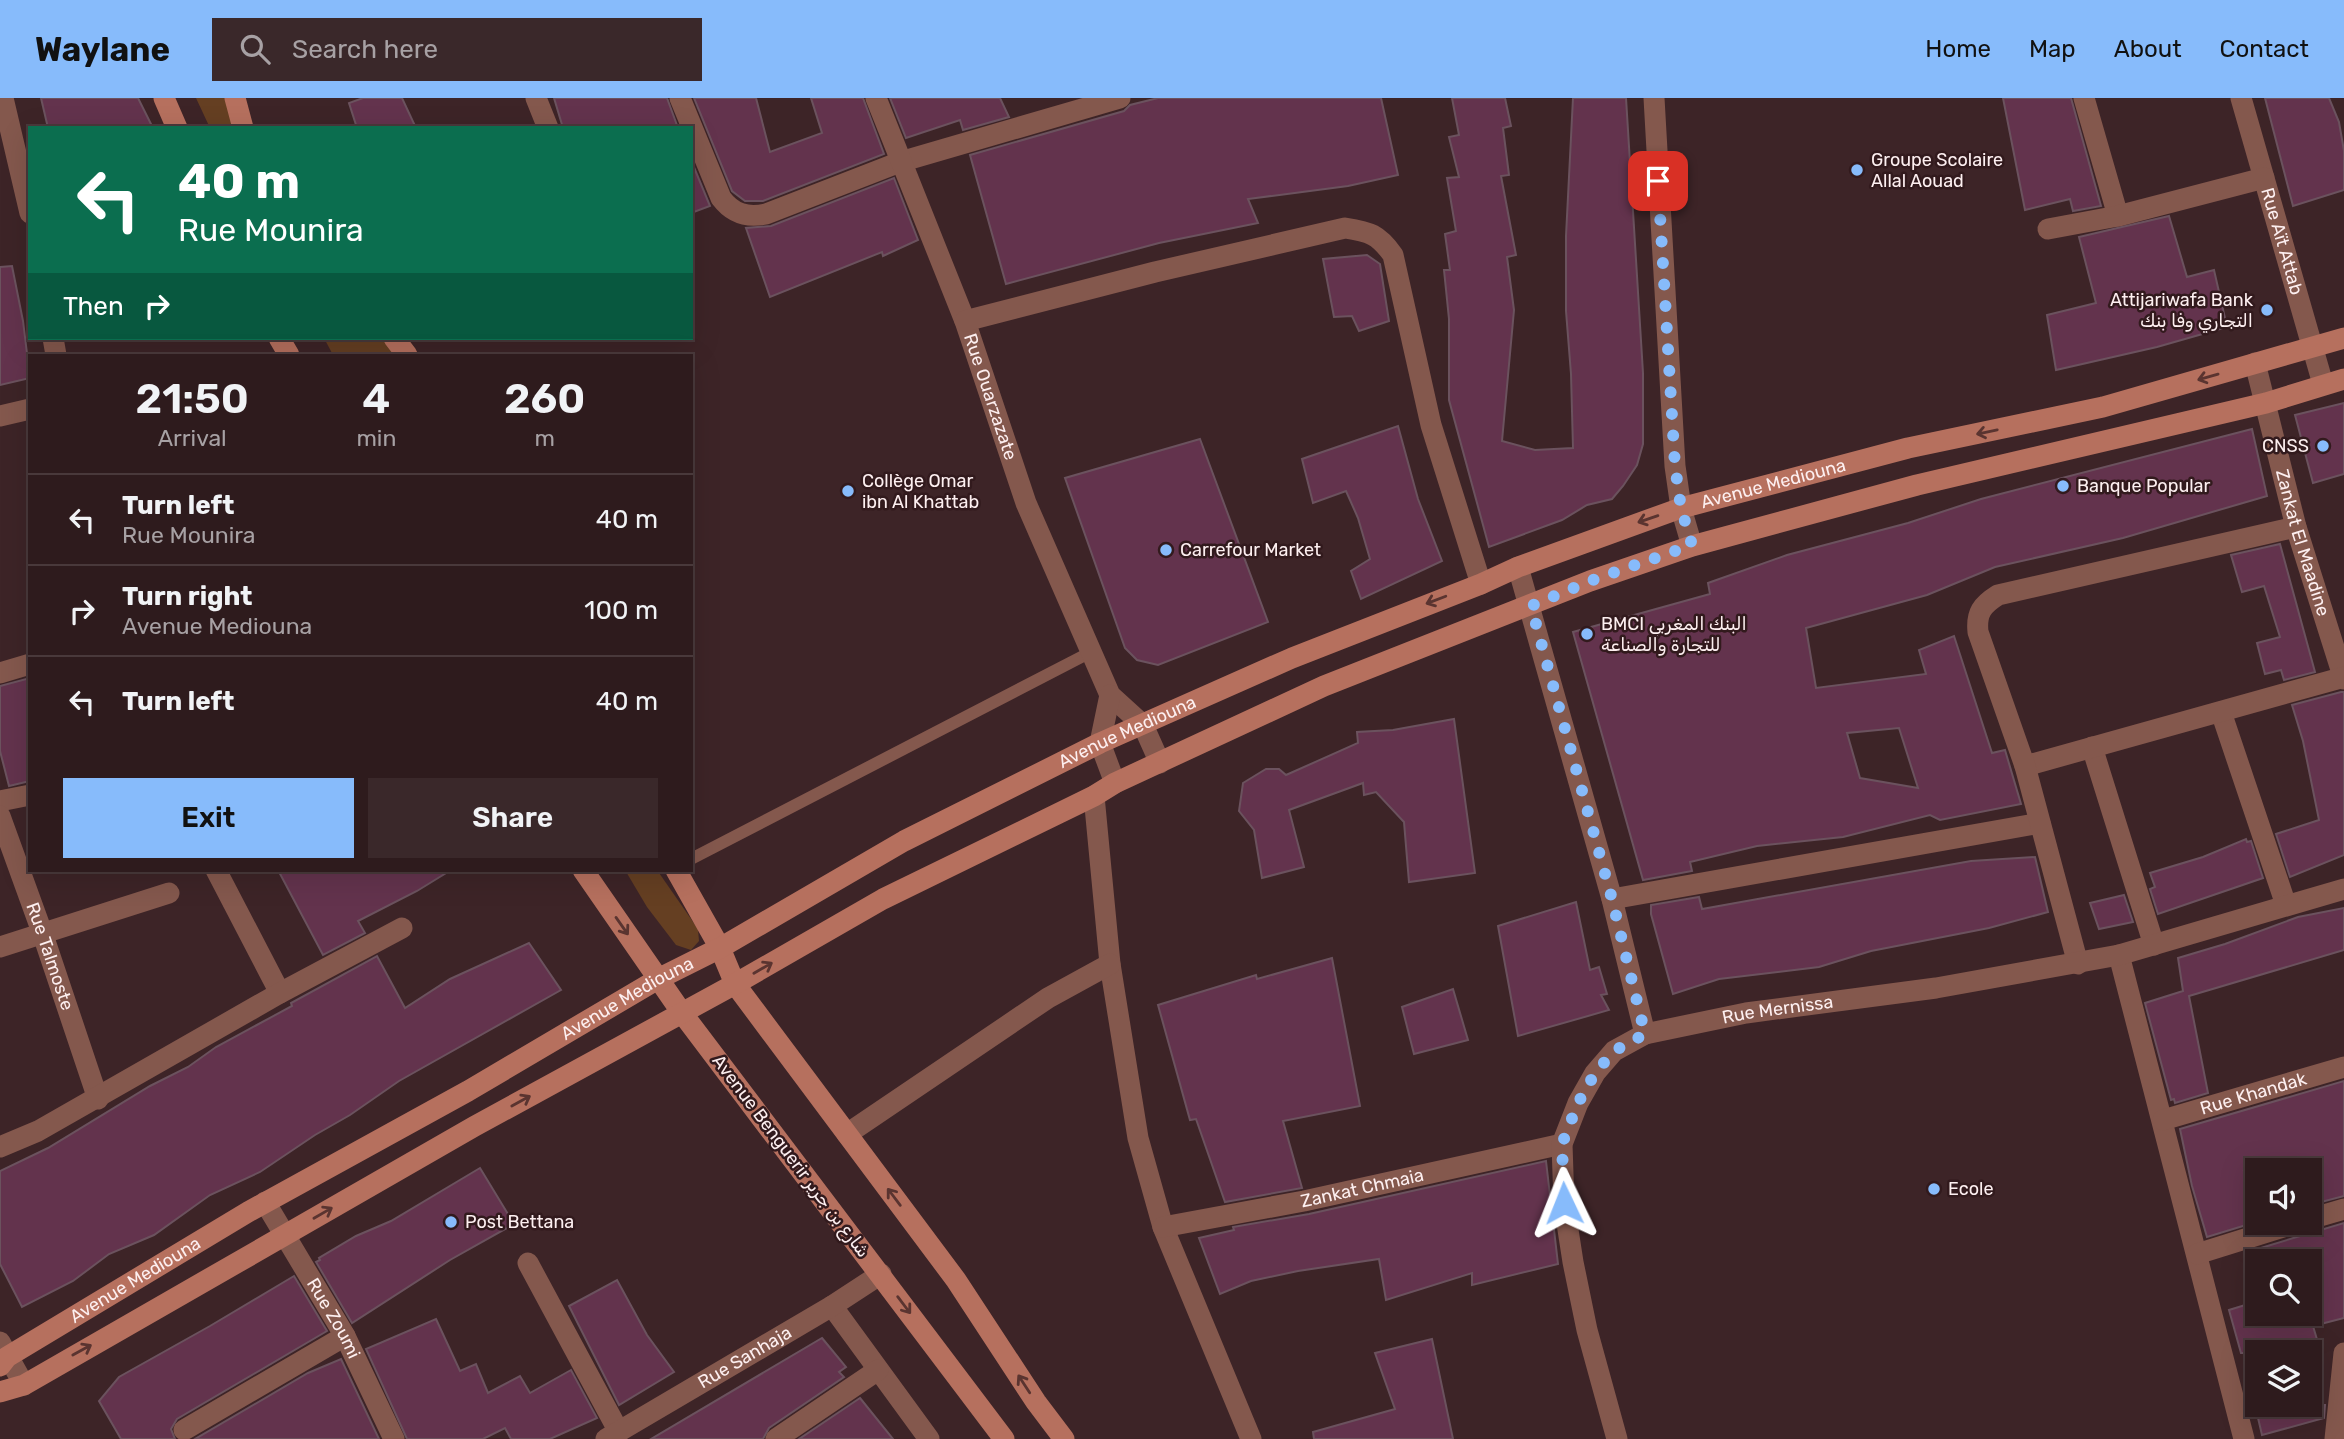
<!DOCTYPE html>
<html lang="en">
<head>
<meta charset="utf-8">
<style>
	:root { --surface:#2e1b1d; --page:#3a282a; --text:#f1f3f6; --muted:#a7a1a4; --line:#49393b; --accent:#87bbfb }
	body { margin:0; font-family:Rubik,Vazirmatn,sans-serif; background:var(--page); color:var(--text); height:100vh; display:flex; flex-direction:column; font-size:26px; white-space:nowrap }
	* { box-sizing:border-box; margin:0 }
	p { font-size:23px; color:var(--muted) }
	.icon { flex:none; width:38px; height:38px; fill:none; stroke:currentColor; stroke-width:2; stroke-linecap:round; stroke-linejoin:round }
	.map { position:relative; flex:1; overflow:hidden }
	.side { position:absolute; left:28px; top:256px; width:665px; height:518px; display:flex; flex-direction:column; background:var(--surface); border-radius:0px; box-shadow:0 7px 28px #0002,0 0 0 2px var(--line) }
	.side>* { flex:none }
	.banner { position:absolute; left:28px; top:28px; width:665px; height:214px; border-radius:0px; box-shadow:0 7px 28px #0002,0 0 0 2px var(--line); background:#0b6e4f; color:#fff; overflow:hidden }
	.controls { position:absolute; left:2245px; top:1060px; display:grid; gap:14px }
	.controls a { display:grid; place-items:center; width:77px; height:77px; border-radius:0px; background:var(--surface); box-shadow:0 7px 28px #0002,0 0 0 2px var(--line); font-size:35px }
	.pin { position:absolute; display:grid; place-items:center; width:60px; height:60px; color:#fff; margin:-30px; border-radius:14px; box-shadow:0 4px 10px #0006 }
	.me { position:absolute; width:77px; margin:-38px; rotate:358deg; stroke-linejoin:round; filter:drop-shadow(0 0 5px #0008) }
	.turn { display:flex; align-items:center; gap:24px; height:147px; padding:0 35px; font-size:32px }
	.turn .icon { width:91px; height:91px; stroke-width:2.5 }
	.turn b { display:block; font-size:49px; line-height:60px }
	.then { display:flex; align-items:center; height:66px; padding:0 35px; background:#0003; gap:14px; font-size:26px }
	.eta { display:flex; justify-content:space-evenly; align-items:center; height:119px; text-align:center }
	.eta b { font-size:42px; font-weight:600; line-height:49px }
	.cta { display:flex; gap:14px; margin-top:auto; padding:14px 35px }
	.cta a { flex:1; height:80px; border-radius:0px; background:var(--accent); color:#111; font-size:28px; font-weight:600; line-height:80px; text-align:center }
	.cta a+a { background:var(--page); color:var(--text) }
	ul { padding:0; list-style:none }
	li { display:flex; align-items:center; gap:21px; height:91px; padding:0 35px; border-top:2px solid var(--line) }
	li div { flex:1 }
	li b { display:block; font-size:26px }
	li em { font-style:normal }
	header { display:flex; align-items:center; gap:42px; box-sizing:border-box; height:98px; padding:0 35px; background:var(--accent); color:#111 }
	header strong { font-size:33px }
	nav { display:flex; gap:38px; margin-inline-start:auto; font-size:24px }
	.search { width:490px; height:63px; background:var(--page); display:flex; align-items:center; gap:18px; box-sizing:border-box; padding:0 24px; border-radius:0px; color:var(--muted); font-size:26px }
	.map>svg:first-child { display:block }
	.green { fill:#653f22 }
	.building { fill:#63334d; stroke:#6b525e; stroke-width:2; fill-rule:evenodd }
	.lines { fill:none; stroke-linecap:round; stroke-linejoin:round }
	.lane { stroke:#84584d; stroke-width:12 }
	.street { stroke:#84584d; stroke-width:21 }
	.secondary { stroke:#b6705e; stroke-width:21 }
	.oneway { stroke:#5a3430 }
	.route { stroke:#87bbfb; stroke-width:12; stroke-dasharray:0 21.6 }
	.poi-dot { fill:#87bbfb; stroke:#321a1d; stroke-width:2.5 }
	.labels { text-anchor:middle; stroke-width:5; stroke-linejoin:round; paint-order:stroke }
	.poi-label { font-size:18px; fill:#fdeff0; stroke:#321a1d; text-anchor:start }
	.street-label { font-size:18px; fill:#fdeff0; stroke:#321a1d }
</style>
</head>
<body>
<header>
<strong>Waylane</strong>
<div class="search"><svg class="icon" aria-label="search" viewBox="0 0 24 24"><circle cx="10" cy="10" r="6"/><path d="M15 15l6 6"/></svg>Search here</div>
<nav><a>Home</a><a>Map</a><a>About</a><a>Contact</a></nav>
</header>
<div class="map">
<svg width="2344" height="1341" viewBox="0 0 2344 1341">
	<rect width="100%" height="100%" fill="#3d2427"/>
	<g class="green">
		<path d="M196 0H230L239 30H210Z"/>
		<path d="M324 240H384L399 257H333Z"/>
		<path d="M625 772H657L698 831 699 843 691 852 676 847 647 809Z"/>
	</g>
	<g class="building">
		<path d="M41 0H138L153 30H48Z"/>
		<path d="M363 0H402L416 30H357L349 5Z"/>
		<path d="M554 0H667L678 30H563Z"/>
		<path d="M694 0H756L770 54 822 35 811 0H863L884 56 763 103H745L732 93Z"/>
		<path d="M890 0H1000L1009 19 963 32 960 22 906 40Z"/>
		<path d="M1158 0H1381L1398 77 1348 88 1248 101 1258 125 1159 145 1006 186 970 57 1124 13 1130 7Z"/>
		<path d="M1452 0H1505L1511 28 1503 30 1509 77 1501 78 1516 157 1507 159 1514 212 1502 343 1535 352 1573 350 1571 276 1566 213V138L1573 0H1626L1643 275V346L1637 367 1623 388 1612 401 1587 407 1562 422 1489 449 1449 302V221L1444 172H1450L1445 136 1456 133 1447 80 1459 79 1449 39 1459 37Z"/>
		<path d="M2003 0H2071L2101 108 2073 113 2070 101 2025 112Z"/>
		<path d="M2265 0H2329L2339 24 2344 53V92L2293 108Z"/>
		<path d="M691 62 710 108 691 115Z"/>
		<path d="M894 80 918 142 883 158 882 154 770 199 746 130 771 128Z"/>
		<path d="M2169 118 2187 179 2214 172 2227 229 2157 249 2056 272 2047 217 2096 205 2079 139Z"/>
		<path d="M1367 157 1380 166 1389 223 1359 233 1352 218 1334 219 1323 161Z"/>
		<path d="M12 168 23 223 30 280 0 287V169Z"/>
		<path d="M2344 305V376L2313 385 2295 317Z"/>
		<path d="M1398 328 1418 401 1442 463 1361 501 1351 473 1370 461 1358 420 1346 393 1313 405 1302 361Z"/>
		<path d="M2252 331 2267 398 2123 440 1995 469 1927 497 1806 530 1816 590 1926 576 1919 552 1954 538 1992 655 2005 652 2021 706 1940 722 1930 717 1843 739 1757 748 1690 764 1692 773 1643 782 1573 534 1710 496 1708 485 1787 457 1908 425 1981 401ZM1899 630 1918 690 1860 680 1847 635Z"/>
		<path d="M1200 341 1268 524 1158 567 1137 562 1125 550 1065 380Z"/>
		<path d="M2280 446 2315 574 2284 582 2281 572 2265 576 2257 545 2280 539 2264 488 2242 494 2231 457Z"/>
		<path d="M30 580V683L9 688 0 653V588Z"/>
		<path d="M2341 594H2344V757L2290 779 2276 736 2319 722 2303 643 2292 607Z"/>
		<path d="M1454 621 1475 775 1409 784 1404 724 1376 694 1364 697 1363 685 1289 712 1304 769 1262 780 1254 732 1239 713 1243 685 1266 671H1279L1286 677 1358 645 1357 634 1393 632Z"/>
		<path d="M2246 741 2247 744 2251 743 2263 780 2158 816 2150 791 2155 789 2150 775 2203 759Z"/>
		<path d="M2035 759 2048 814 1989 830 1871 853 1819 869 1719 881 1673 896 1651 816V807L1699 799 1702 811 1971 763Z"/>
		<path d="M278 772H451L417 793 358 823 365 835 323 857Z"/>
		<path d="M2124 797 2133 824 2099 831 2090 805Z"/>
		<path d="M1576 804 1590 872 1599 869 1607 896 1601 897 1609 912 1518 938 1498 828Z"/>
		<path d="M2344 810V852L2189 898 2208 995 2175 1005 2174 1001 2171 1002 2145 905 2183 893 2178 860 2225 846 2298 819Z"/>
		<path d="M529 845 561 892 399 983 350 1017 315 1037 260 1074 210 1097 154 1137 109 1156 73 1183 22 1209 0 1166V1073L48 1050 150 988 188 969 216 949 292 908 291 905 377 858 405 910 450 881Z"/>
		<path d="M1332 860 1360 1008 1283 1023 1302 1090 1225 1104 1196 1021 1190 1022 1158 907 1256 877 1257 881Z"/>
		<path d="M1453 891 1468 942 1414 956 1402 909Z"/>
		<path d="M2344 983V1098L2310 1107V1073H2244L2256 1124 2207 1139 2192 1088 2180 1031Z"/>
		<path d="M1546 1063 1558 1166 1472 1187V1175L1386 1202 1379 1161 1298 1173 1251 1183 1220 1196 1199 1140 1234 1132 1233 1129 1309 1116Z"/>
		<path d="M480 1070 514 1126 450 1162 352 1225 316 1164 320 1162 319 1160 356 1138 391 1123Z"/>
		<path d="M2344 1125V1220L2313 1228 2321 1255H2241L2229 1212 2258 1203V1216L2310 1217V1164H2266L2261 1150 2300 1138 2306 1133 2314 1134Z"/>
		<path d="M294 1178 327 1233 177 1321 171 1331 175 1341H121L99 1303 119 1279 210 1228Z"/>
		<path d="M617 1182 647 1237 674 1274 619 1307 569 1208Z"/>
		<path d="M436 1221 460 1273 476 1266 488 1295 520 1278 530 1295 571 1272 597 1320 550 1341H511L505 1330 483 1341H407L366 1251Z"/>
		<path d="M822 1240 846 1269 839 1274 844 1279 769 1330 763 1341H651Z"/>
		<path d="M1432 1241 1453 1341H1314L1313 1334 1395 1311 1375 1255Z"/>
		<path d="M341 1261 379 1341H195L308 1275Z"/>
		<path d="M860 1300 893 1341H799Z"/>
		<path d="M2255 1307H2325L2324 1320 2262 1337Z"/>
	</g>
	<g class="lines">
		<path class="lane" d="M691 761 1091 554"/>
		<g class="street">
			<path d="M3 0 30 115"/>
			<path d="M536 0 548 30"/>
			<path d="M680 0 721 100C733 116 747 120 766 116L900 64 1120 0"/>
			<path id="s1" d="M876 0 965 223 1026 405 1110 597 1143 627 1160 665"/>
			<path d="M1654 0 1675 368 1681 410 1692 448"/>
			<path d="M2084 0 2118 118"/>
			<path id="s2" d="M2241 0 2323 286"/>
			<path d="M2048 131 2118 118 2264 80"/>
			<path d="M965 223 1155 174 1345 130C1370 134 1378 136 1393 157L1431 327 1481 486"/>
			<path d="M53 240 56 257"/>
			<path id="s3" d="M2255 265 2296 429 2344 581"/>
			<path d="M0 318 30 311"/>
			<path d="M1518 469 1612 801 1645 936"/>
			<path d="M0 575 30 566"/>
			<path d="M1110 597 1100 645 1115 685"/>
			<path d="M2221 614 2286 807"/>
			<path d="M2092 649 2154 847"/>
			<path d="M2025 668 2344 579"/>
			<path d="M1094 698 1110 866 1138 1040 1163 1129 1251 1341"/>
			<path d="M0 703 30 697"/>
			<path id="s4" d="M0 718 42 834 98 1001"/>
			<path d="M216 772 280 895"/>
			<path d="M1612 801 2040 725"/>
			<path d="M0 849 169 795"/>
			<path d="M2119 857 2244 1341"/>
			<path d="M2078 866 2025 668 1978 534C1976 515 1982 507 1998 497L2296 429"/>
			<path id="s5" d="M2163 1022 2344 969"/>
			<path d="M847 1036 1048 900 1110 866"/>
			<path d="M0 1049 38 1033 280 895 402 830"/>
			<path id="s6" d="M265 1104 345 1238 394 1341"/>
			<path d="M2310 1121 2344 1111"/>
			<path id="s7" d="M1163 1129 1304 1103 1562 1046"/>
			<path d="M2197 1156 2296 1125"/>
			<path d="M528 1165 619 1334"/>
			<path d="M832 1208 929 1341"/>
			<path d="M0 1244 24 1287"/>
			<path d="M184 1332 345 1238"/>
			<path id="s8" d="M606 1341 832 1208 881 1176"/>
			<path d="M776 1341 878 1272"/>
			<path id="s9" d="M1617 1341 1587 1232 1573 1164 1564 1106 1562 1046 1578 1005 1595 975 1614 953 1645 936 1746 915 1936 890 2119 857 2344 791"/>
			<path d="M2335 1341 2344 1255"/>
		</g>
		<g class="secondary">
			<path d="M164 0 177 30"/>
			<path d="M235 0 243 30"/>
			<path d="M279 240 289 257"/>
			<path d="M394 240 407 257"/>
			<path d="M583 772 682 915 1004 1341"/>
			<path d="M676 772 720 850 735 886 956 1182 1036 1304 1064 1341"/>
			<path id="s10" d="M0 1268 7 1259 248 1114 468 993 658 881 720 850 904 743 1100 645 1292 560 1481 486 1518 469 1681 410 1908 350 2103 309 2344 240"/>
			<path d="M0 1294 24 1287 475 1028 735 886 883 801 1094 698 1115 685 1324 588 1590 483 1692 448 1917 387 2266 305 2344 281"/>
		</g>
	</g>
	<defs><path id="oneway-shaft" d="M-6 0H5M1.5-3L5.5 0L1.5 3" fill="none" stroke-width="1.6" stroke-linecap="round" stroke-linejoin="round" transform="scale(1.75)"/></defs>
	<g class="oneway">
		<use href="#oneway-shaft" transform="translate(2208 279) rotate(164)"/>
		<use href="#oneway-shaft" transform="translate(1987 334) rotate(168)"/>
		<use href="#oneway-shaft" transform="translate(1648 421) rotate(161)"/>
		<use href="#oneway-shaft" transform="translate(1436 502) rotate(159)"/>
		<use href="#oneway-shaft" transform="translate(622 828) rotate(55)"/>
		<use href="#oneway-shaft" transform="translate(763 870) rotate(-30)"/>
		<use href="#oneway-shaft" transform="translate(521 1003) rotate(-29)"/>
		<use href="#oneway-shaft" transform="translate(894 1099) rotate(-127)"/>
		<use href="#oneway-shaft" transform="translate(323 1115) rotate(-30)"/>
		<use href="#oneway-shaft" transform="translate(904 1207) rotate(53)"/>
		<use href="#oneway-shaft" transform="translate(82 1252) rotate(-29)"/>
		<use href="#oneway-shaft" transform="translate(1024 1286) rotate(-123)"/>
	</g>
	<g class="lines">
		<path class="route" d="M1564 1105 1562 1046 1578 1005 1595 975 1614 953 1645 936 1612 801 1531 508 1590 483 1692 447 1681 410 1675 368 1658 83"/>
	</g>
	<g class="poi-dot">
		<circle cx="1857" cy="72" r="7"/>
		<circle cx="2267" cy="212" r="7"/>
		<circle cx="2323" cy="348" r="7"/>
		<circle cx="2063" cy="388" r="7"/>
		<circle cx="848" cy="393" r="7"/>
		<circle cx="1166" cy="452" r="7"/>
		<circle cx="1587" cy="536" r="7"/>
		<circle cx="1934" cy="1091" r="7"/>
		<circle cx="451" cy="1124" r="7"/>
	</g>
	<g class="labels">
		<g class="poi-label">
			<text x="1871" y="68">Groupe Scolaire<tspan x="1871" dy="21">Allal Aouad</tspan></text>
			<text x="2253" y="208" text-anchor="end">Attijariwafa Bank<tspan x="2253" dy="21">التجاري وفا بنك</tspan></text>
			<text x="2309" y="354" text-anchor="end">CNSS</text>
			<text x="862" y="389">Collège Omar<tspan x="862" dy="21">ibn Al Khattab</tspan></text>
			<text x="2077" y="394">Banque Popular</text>
			<text x="1180" y="458">Carrefour Market</text>
			<text x="1601" y="532">BMCI البنك المغربي<tspan x="1601" dy="21">للتجارة والصناعة</tspan></text>
			<text x="1948" y="1097">Ecole</text>
			<text x="465" y="1130">Post Bettana</text>
		</g>
		<g class="street-label">
			<text dy="6" stroke="none"><textPath href="#s2" startOffset="149">Rue Aït Attab</textPath></text>
			<text dy="6" stroke="none"><textPath href="#s1" startOffset="320">Rue Ouarzazate</textPath></text>
			<text dy="6" stroke="none"><textPath href="#s10" startOffset="1988">Avenue Mediouna</textPath></text>
			<text dy="6" stroke="none"><textPath href="#s3" startOffset="186">Zankat El Maadine</textPath></text>
			<text dy="6" stroke="none"><textPath href="#s10" startOffset="1295">Avenue Mediouna</textPath></text>
			<text dy="6" stroke="none"><textPath href="#s4" startOffset="149">Rue Talmoste</textPath></text>
			<text dy="6" stroke="none"><textPath href="#s10" startOffset="728">Avenue Mediouna</textPath></text>
			<text dy="6" stroke="none"><textPath href="#s9" startOffset="579">Rue Mernissa</textPath></text>
			<text dy="6" stroke="none"><textPath href="#s5" startOffset="94">Rue Khandak</textPath></text>
			<text transform="translate(791 1058) rotate(53)" y="6">Avenue Benguerir شارع بن جرير</text>
			<text dy="6" stroke="none"><textPath href="#s7" startOffset="203">Zankat Chmaia</textPath></text>
			<text dy="6" stroke="none"><textPath href="#s10" startOffset="161">Avenue Mediouna</textPath></text>
			<text dy="6" stroke="none"><textPath href="#s6" startOffset="135">Rue Zoumi</textPath></text>
			<text dy="6" stroke="none"><textPath href="#s8" startOffset="161">Rue Sanhaja</textPath></text>
		</g>
	</g>
</svg>
<div class="controls">
<a><svg class="icon" aria-label="sound" viewBox="0 0 24 24"><path d="M4 9h4l5-4v14l-5-4H4zM17 9q2 3 0 6"/></svg></a>
<a><svg class="icon" aria-label="search" viewBox="0 0 24 24"><circle cx="10" cy="10" r="6"/><path d="M15 15l6 6"/></svg></a>
<a><svg class="icon" aria-label="layers" viewBox="0 0 24 24"><path d="M12 4l9 5-9 5-9-5zM3 14l9 5 9-5"/></svg></a>
</div>
<div class="pin" style="left:1658px;top:83px;background:#d93025"><svg class="icon" aria-label="arrive" viewBox="0 0 24 24"><path d="M6 21V4h12l-3 4 3 4H6"/></svg></div>
<svg class="me" style="left:1564px;top:1105px" viewBox="-20 -20 40 40"><path d="M0-17L14 15 0 8-14 15z" fill="#87bbfb" stroke="#fff" stroke-width="4"/></svg>
<div class="banner">
<div class="turn"><svg class="icon" aria-label="left" viewBox="0 0 24 24"><path d="M17 20v-9H6M10 6l-5 5 5 5"/></svg><div><b>40 m</b>Rue Mounira</div></div>
<div class="then">Then<svg class="icon" aria-label="right" viewBox="0 0 24 24"><path d="M7 20v-9h11M14 6l5 5-5 5"/></svg></div>
</div>
<section class="side">
<div class="eta">
<div><b>21:50</b><p>Arrival</p></div>
<div><b>4</b><p>min</p></div>
<div><b>260</b><p>m</p></div>
</div>
<ul>
<li><svg class="icon" aria-label="left" viewBox="0 0 24 24"><path d="M17 20v-9H6M10 6l-5 5 5 5"/></svg><div><b>Turn left</b><p>Rue Mounira</p></div><em>40 m</em></li>
<li><svg class="icon" aria-label="right" viewBox="0 0 24 24"><path d="M7 20v-9h11M14 6l5 5-5 5"/></svg><div><b>Turn right</b><p>Avenue Mediouna</p></div><em>100 m</em></li>
<li><svg class="icon" aria-label="left" viewBox="0 0 24 24"><path d="M17 20v-9H6M10 6l-5 5 5 5"/></svg><div><b>Turn left</b></div><em>40 m</em></li>
</ul>
<div class="cta"><a>Exit</a><a>Share</a></div>
</section>
</div>
</body>
</html>
